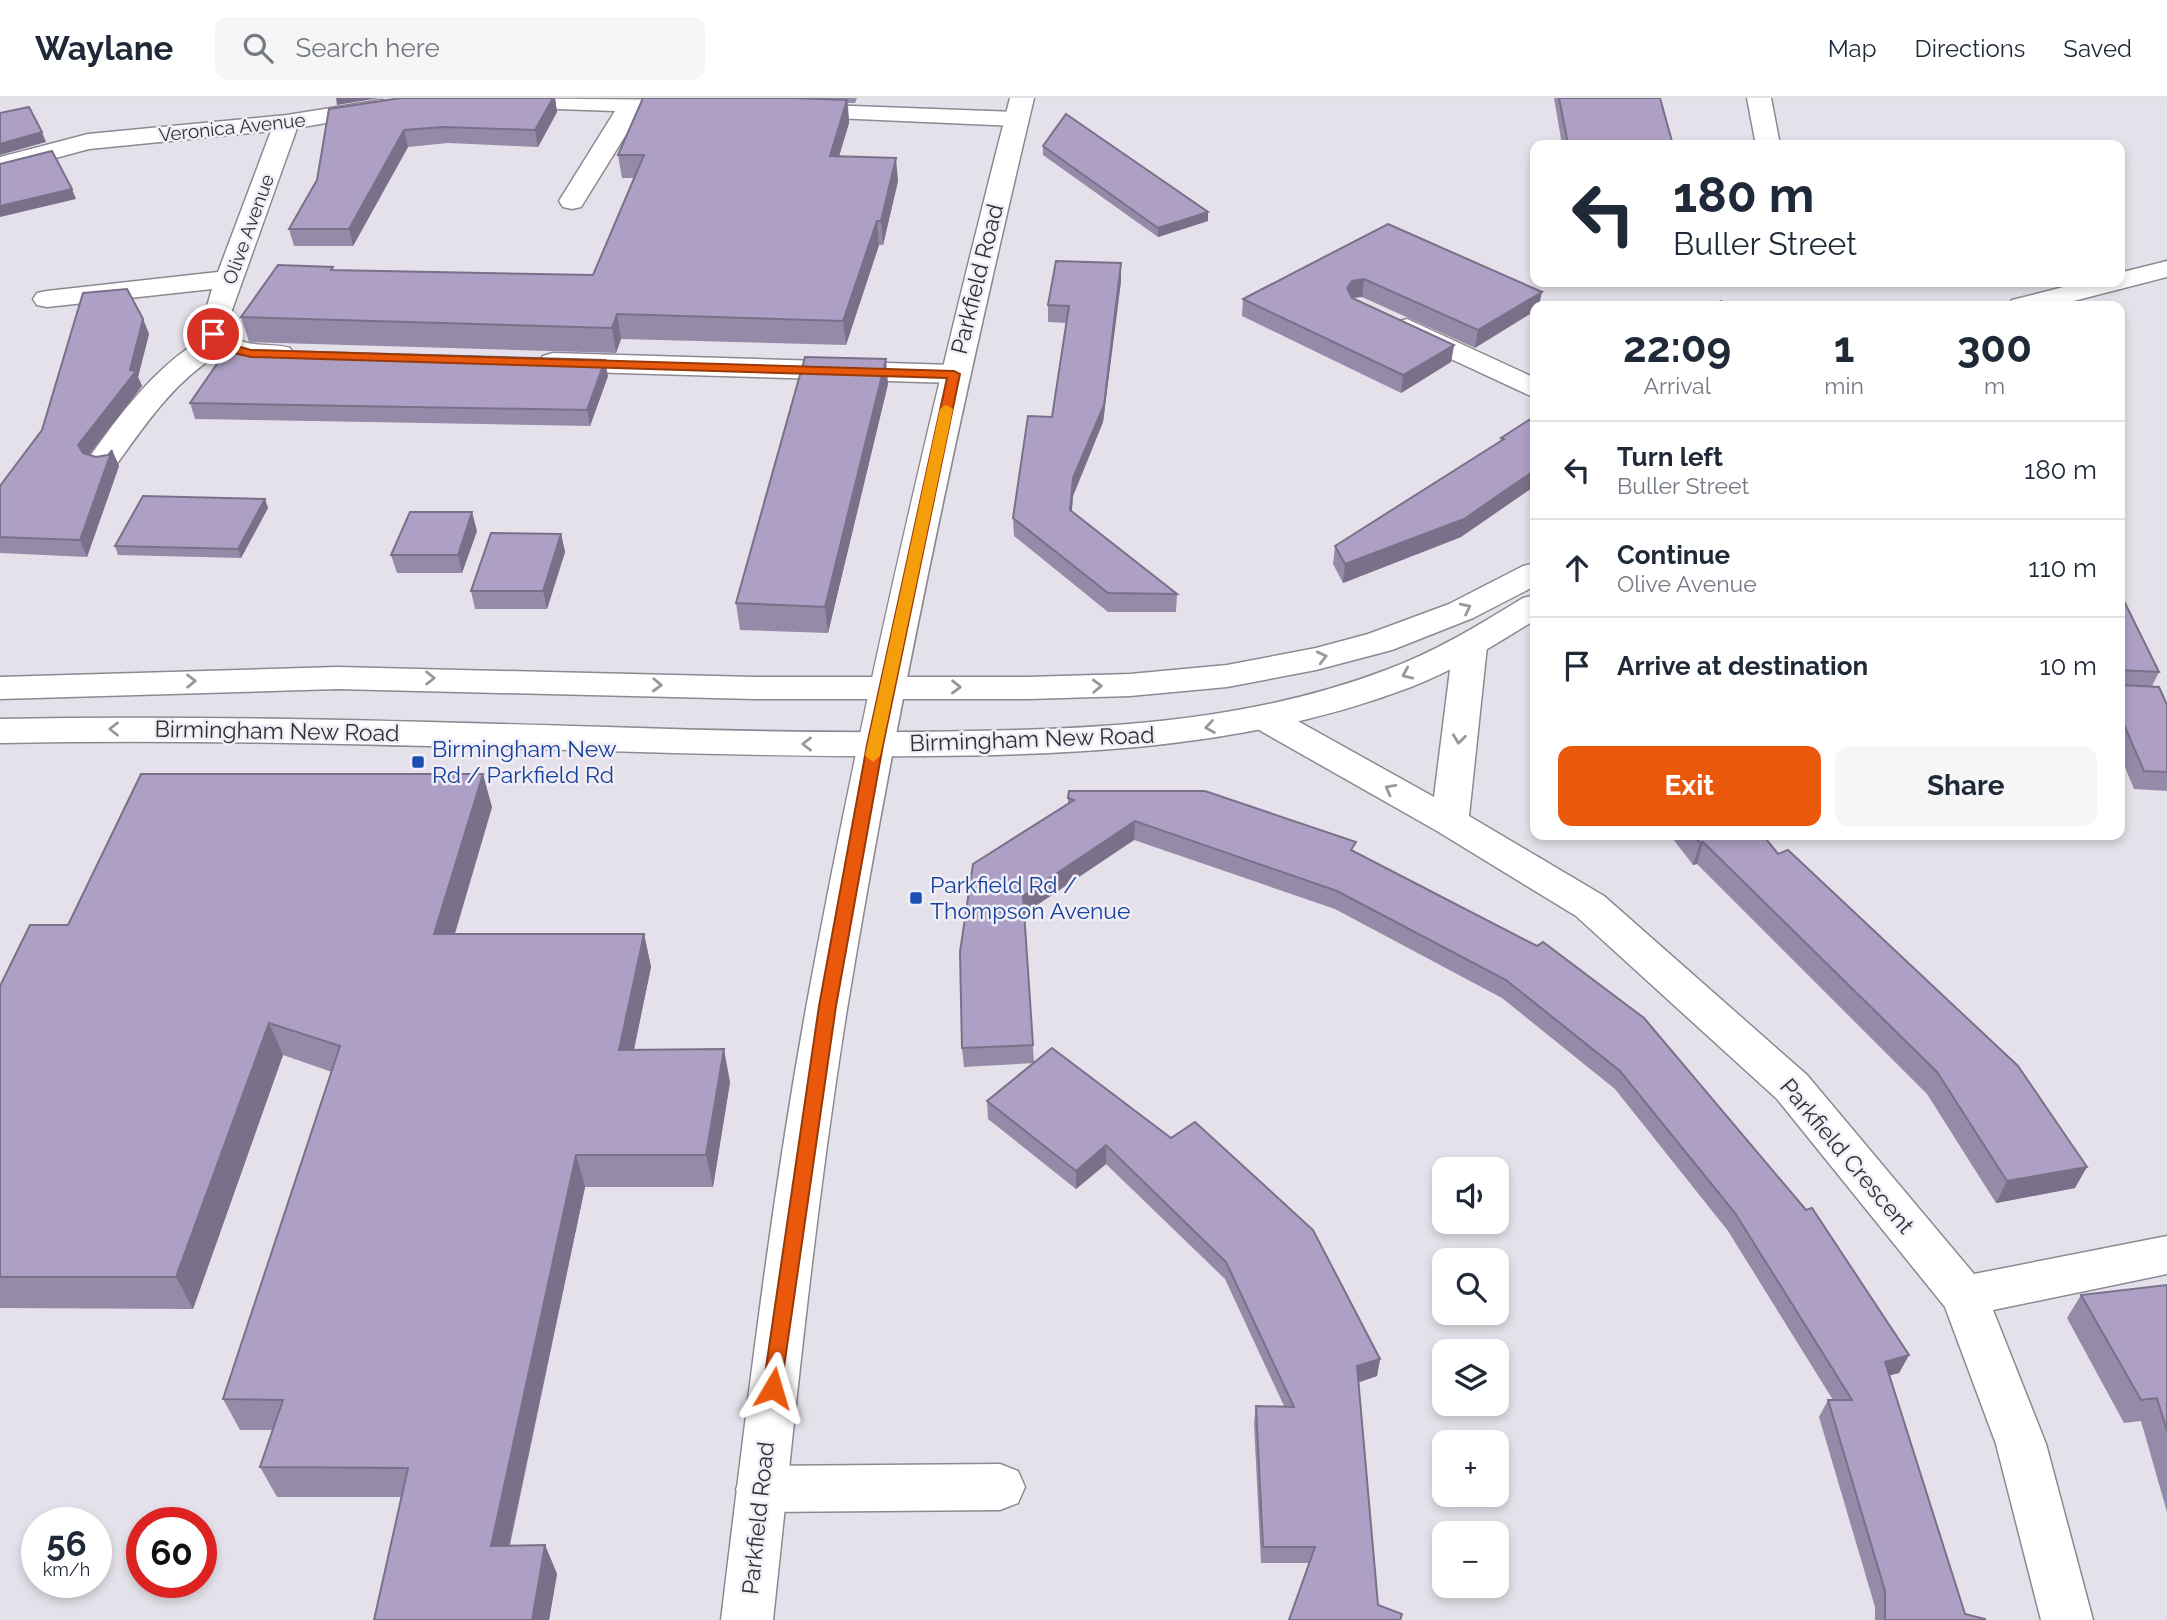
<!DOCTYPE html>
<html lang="en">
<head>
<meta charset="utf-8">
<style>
	:root { --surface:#fff; --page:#f6f6f7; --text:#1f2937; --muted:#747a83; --line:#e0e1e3; --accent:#ea580c }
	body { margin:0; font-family:Raleway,sans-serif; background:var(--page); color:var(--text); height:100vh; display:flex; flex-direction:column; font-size:26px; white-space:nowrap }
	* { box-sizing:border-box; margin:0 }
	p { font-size:23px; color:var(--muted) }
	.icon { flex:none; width:38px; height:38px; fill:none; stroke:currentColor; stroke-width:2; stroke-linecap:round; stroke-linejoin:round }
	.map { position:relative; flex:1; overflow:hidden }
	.panel { position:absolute; left:1530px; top:203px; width:595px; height:539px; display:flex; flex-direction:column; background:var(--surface); border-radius:14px; box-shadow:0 4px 10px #0003 }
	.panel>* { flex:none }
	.top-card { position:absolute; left:1530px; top:42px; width:595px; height:147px; border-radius:14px; box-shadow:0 4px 10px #0003; background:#fff; color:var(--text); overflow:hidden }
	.tools { position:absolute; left:1432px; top:1059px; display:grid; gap:14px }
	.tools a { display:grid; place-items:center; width:77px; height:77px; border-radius:14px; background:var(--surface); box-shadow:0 4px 10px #0003; font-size:35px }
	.speed { position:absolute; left:21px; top:1409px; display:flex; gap:14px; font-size:35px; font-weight:700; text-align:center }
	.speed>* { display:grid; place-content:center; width:91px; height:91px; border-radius:50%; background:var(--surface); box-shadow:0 4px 10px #0003; line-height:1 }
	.speed small { font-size:18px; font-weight:400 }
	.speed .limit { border:10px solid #d22; background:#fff; color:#111 }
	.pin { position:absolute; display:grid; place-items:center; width:60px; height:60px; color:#fff; margin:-30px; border:4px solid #fff; border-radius:50%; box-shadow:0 2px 7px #0007 }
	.me { position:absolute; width:77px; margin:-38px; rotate:7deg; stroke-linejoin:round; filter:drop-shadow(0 0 5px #0008) }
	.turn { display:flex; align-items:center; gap:24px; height:147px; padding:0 28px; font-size:32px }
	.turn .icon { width:91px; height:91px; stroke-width:2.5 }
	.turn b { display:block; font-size:49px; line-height:60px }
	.eta { display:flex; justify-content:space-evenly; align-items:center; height:119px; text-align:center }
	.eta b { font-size:42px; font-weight:700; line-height:49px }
	.primary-button { display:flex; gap:14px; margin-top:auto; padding:14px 28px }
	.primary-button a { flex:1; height:80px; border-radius:14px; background:var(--accent); color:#fff; font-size:28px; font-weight:700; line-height:80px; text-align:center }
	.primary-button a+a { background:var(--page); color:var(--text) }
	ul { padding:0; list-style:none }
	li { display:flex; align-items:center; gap:21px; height:98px; padding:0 28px; border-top:2px solid var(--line) }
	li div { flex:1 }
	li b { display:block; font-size:26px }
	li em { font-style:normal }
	header { display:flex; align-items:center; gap:42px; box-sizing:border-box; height:98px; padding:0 35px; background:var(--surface); border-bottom:2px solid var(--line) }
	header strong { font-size:33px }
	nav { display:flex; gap:38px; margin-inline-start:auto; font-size:24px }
	.search { width:490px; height:63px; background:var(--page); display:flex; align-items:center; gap:18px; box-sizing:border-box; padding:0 24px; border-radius:14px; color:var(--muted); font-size:26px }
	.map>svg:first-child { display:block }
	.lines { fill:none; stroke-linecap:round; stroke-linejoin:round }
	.minor-casing { stroke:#8b8991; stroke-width:3 }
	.major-casing { stroke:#8b8991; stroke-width:3 }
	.highway-casing { stroke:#8b8991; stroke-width:3 }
	.minor { fill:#fff; fill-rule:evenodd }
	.major { fill:#fff; fill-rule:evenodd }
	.highway { fill:#fff; fill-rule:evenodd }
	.wall { fill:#968aa9 }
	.shaded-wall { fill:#7a7089 }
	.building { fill:#aea0c4; stroke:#7a7089; stroke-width:2 }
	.oneway { stroke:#98989a }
	.route { fill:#ea580c; stroke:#983908; stroke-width:2 }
	.slow { fill:#f59e0b }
	.transit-dot { fill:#1a4fb4; stroke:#f2eef8; stroke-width:2.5 }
	.labels { text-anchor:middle; stroke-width:5; stroke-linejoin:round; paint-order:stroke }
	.far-street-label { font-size:19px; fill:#323034; stroke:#f2eef8 }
	.street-label { font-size:23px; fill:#323034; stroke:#f2eef8 }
	.transit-label { font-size:23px; fill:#164399; stroke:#f2eef8; text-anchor:start }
</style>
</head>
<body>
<header>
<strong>Waylane</strong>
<div class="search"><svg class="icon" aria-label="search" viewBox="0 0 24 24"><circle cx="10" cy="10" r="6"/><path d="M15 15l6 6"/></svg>Search here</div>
<nav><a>Map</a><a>Directions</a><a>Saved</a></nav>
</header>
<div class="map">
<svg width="2167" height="1522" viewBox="0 0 2167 1522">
	<rect width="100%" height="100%" fill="#e4e1ea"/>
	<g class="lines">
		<g class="minor-casing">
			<g id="minor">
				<path d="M493 0 692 2 701 4 704 9 701 14 692 16 640 14 581 109 572 111 563 109 559 103 615 13 504 9 495 7Z"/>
				<path d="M1747 0H1771L1780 47H1756Z"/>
				<path d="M381 2 390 4 393 9 390 14 297 30 232 212 228 234C246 252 268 244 290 250L294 256 290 262 251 265 219 256C174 283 144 328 114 370L103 372 92 370 87 363C119 317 154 270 202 241L199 236 212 191 47 209 37 207 33 201 37 195 47 193 218 174 271 33 89 51 0 75V59L88 36 287 17Z"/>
				<path d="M798 6 1016 14 1025 16 1028 21 1025 26 1016 28 789 18 786 13 789 8Z"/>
				<path d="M1407 221 1535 280V300L1397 236 1393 230 1397 224Z"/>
				<path d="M553 255 954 267 964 270 969 276 964 282 954 285 553 273 543 270 538 264 543 258Z"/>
				<path d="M1470 537 1482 540 1487 548 1469 718 1604 798 1807 977 1974 1176 2167 1138V1176L1993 1212 2046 1346 2093 1522H2041L1996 1346 1945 1209 1777 1001 1576 818 1437 733 1252 628 1247 620 1252 612 1265 608 1278 612 1434 699 1453 548 1458 540Z"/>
				<path d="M1000 1366 1018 1373 1025 1389 1018 1405 1000 1412 761 1414 743 1407 736 1391 743 1375 761 1368Z"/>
			</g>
		</g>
		<g class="major-casing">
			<path id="major" d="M1010 0H1034C963 300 898 601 848 905 815 1110 795 1316 773 1522H721C746 1316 770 1109 807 905 863 600 933 300 1010 0Z"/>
		</g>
		<g class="highway-casing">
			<g id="highway">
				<path d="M2167 163V179L2054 208H2008L2012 202 2083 184H2119V175Z"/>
				<path d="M1535 465V488L1473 520 1392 552 1316 572 1227 589 1130 598 1028 601H755L337 591 0 601V579L337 569 755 579H1028L1130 576 1227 567 1316 550 1368 536 1449 506 1523 468Z"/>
				<path d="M1535 497V522C1495 547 1455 572 1411 589 1256 648 1089 657 925 658 818 659 710 656 603 653 402 647 201 641 0 645V621C202 617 404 623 607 629 729 633 850 636 972 633 1112 631 1254 622 1386 572 1435 554 1479 527 1523 500Z"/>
			</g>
		</g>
		<use href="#minor" class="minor"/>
		<use href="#major" class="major"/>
		<use href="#highway" class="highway"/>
	</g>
	<g class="wall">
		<path d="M401 0H555L557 14 538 49 448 45 408 49 353 148H294L289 131Z"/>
		<path d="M643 0H857L855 5H848L849 25 839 58 898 83 883 147H879L846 247 621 241 616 255 249 244 241 219 333 169V172L593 177 634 80H622L618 57Z"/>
		<path d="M1554 0H1660L1673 47H1562Z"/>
		<path d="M1043 48 1208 114V123L1158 139 1043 57Z"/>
		<path d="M1388 126 1542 194 1475 250 1362 199 1352 200 1454 247 1451 264 1401 295 1242 218 1243 201Z"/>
		<path d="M1121 183 1103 324 1073 398 1072 413 1177 496 1176 514H1108L1014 438 1013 420 1052 319 1067 225 1048 224V207Z"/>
		<path d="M143 221 149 236 138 279 142 288 89 357 96 359 108 357 112 352 119 368 87 459 0 455V388Z"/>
		<path d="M246 252 608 278 590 328 195 321 190 305Z"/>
		<path d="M888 286 828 535 740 532 736 505Z"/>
		<path d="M1535 318 1461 439 1343 485 1333 466 1335 448 1501 343V340Z"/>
		<path d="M265 401 268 410 241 460 118 457 115 448Z"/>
		<path d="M477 433 462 475H397L391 457Z"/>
		<path d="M561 436 565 454 547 511H475L471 493Z"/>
		<path d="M2119 497 2159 574 2152 588 2167 607V693L2134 691 2119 655Z"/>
		<path d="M1068 700 1355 754 1537 848 1909 1257 1899 1275 1890 1277 1965 1516 1985 1522H1875V1509L1819 1319 1828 1302H1833L1728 1133 1615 991 1502 900 1335 811 1134 742 1024 816 1034 965 964 969 962 950 1068 707Z"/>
		<path d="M492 709 455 836H644L651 869 634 952 730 984 713 1089H585L510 1447H545L557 1476 549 1522H374L401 1399H277L260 1369 273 1332H240L223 1301 332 974 283 957 193 1211 0 1210V888L68 827Z"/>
		<path d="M1670 737H1763L2075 1090 1996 1105 1927 996 1697 766 1693 767Z"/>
		<path d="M1052 950 1380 1261 1377 1278 1359 1284 1378 1507 1401 1522 1309 1465H1261L1254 1325 1256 1308H1284L1225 1181 1106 1066 1076 1091 988 1021 987 1003Z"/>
		<path d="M2167 1187V1414L2141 1323 2124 1325 2067 1220 2081 1197Z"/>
	</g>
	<g class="shaded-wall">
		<path d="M336 0H379L337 7Z"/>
		<path d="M553 0H555L557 14 538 49 535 32Z"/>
		<path d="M847 2 849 25 832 82 830 58Z"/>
		<path d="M404 32 408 49 353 148 349 131Z"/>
		<path d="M42 34 46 44 0 57V46Z"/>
		<path d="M896 60 898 83 883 147 881 123Z"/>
		<path d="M72 91 76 101 0 119V108Z"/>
		<path d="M1208 114V123L1158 139V130Z"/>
		<path d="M877 123 879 147 846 247 843 223Z"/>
		<path d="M1121 165V183L1103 324 1073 398 1070 430V412L1073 380Z"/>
		<path d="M1364 181 1362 199 1350 200 1347 190 1352 183Z"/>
		<path d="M1542 194 1539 208H1535V213L1475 250 1478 232Z"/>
		<path d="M617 216 621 241 616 255 612 230Z"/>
		<path d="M143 221 149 236 138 279 142 288 84 363 78 347 130 272Z"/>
		<path d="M1454 247 1451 264 1401 295 1403 277Z"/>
		<path d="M886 261 888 286 828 535 825 509Z"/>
		<path d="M605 262 608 278 590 328 587 312Z"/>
		<path d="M112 352 119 368 87 459 80 442Z"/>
		<path d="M1535 372V388L1461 439 1343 485 1345 466Z"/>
		<path d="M265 401 268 410 241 460 238 451Z"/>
		<path d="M472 414 477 433 462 475 458 457Z"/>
		<path d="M561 436 565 454 547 511 543 493Z"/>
		<path d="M483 676 492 709 445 868 434 836Z"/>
		<path d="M1135 723 1134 742 1023 816V798Z"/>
		<path d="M1703 744 1697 766 1693 767 1700 745Z"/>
		<path d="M644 836 651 869 627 984 619 952Z"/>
		<path d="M269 925 283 957 193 1211 176 1179Z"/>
		<path d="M724 951 730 984 713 1089 706 1057Z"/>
		<path d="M1106 1047V1066L1076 1091V1073Z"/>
		<path d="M576 1057 585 1089 503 1476 491 1448Z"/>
		<path d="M2087 1069 2075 1090 1996 1105 2007 1083Z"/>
		<path d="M1909 1257 1899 1275 1876 1281 1885 1264Z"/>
		<path d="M1380 1261 1377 1278 1354 1286 1357 1268Z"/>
		<path d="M545 1447 557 1476 549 1522H532Z"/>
	</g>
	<g class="building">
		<path d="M401 0H553L535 32 444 29 404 32 349 131H289L317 82 329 11Z"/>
		<path d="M643 0H794L847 2 830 58 896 60 881 123H877L843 223 617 216 612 230 241 219 278 167 333 169 331 172 593 177 644 57H618Z"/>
		<path d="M1559 0H1660L1673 47 1568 45Z"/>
		<path d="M29 9 42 34 0 46V15Z"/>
		<path d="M1066 16 1208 114 1158 130 1043 48Z"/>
		<path d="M52 53 72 91 0 108V66Z"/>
		<path d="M1388 126 1542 194 1478 232 1364 181 1352 183 1347 190 1352 200 1454 247 1403 277 1243 201Z"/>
		<path d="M1056 163 1121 165 1104 307 1073 380 1070 412 1177 496 1108 495 1013 420 1028 318 1052 319 1069 208 1048 207Z"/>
		<path d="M127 191 143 221 130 272 136 273 78 347 83 355 96 359 108 357 112 352 80 442 0 439V388L42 332 83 195Z"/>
		<path d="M1721 203 1724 208H1712Z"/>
		<path d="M230 247 246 252 605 262 587 312 190 305Z"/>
		<path d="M805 259 886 261 825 509 736 505Z"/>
		<path d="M1535 318V372L1464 421 1345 466 1335 448 1504 341 1501 340Z"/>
		<path d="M143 398 265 401 238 451 115 448Z"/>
		<path d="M410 414H472L458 457H391Z"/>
		<path d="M491 435 561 436 543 493H471Z"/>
		<path d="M2119 497H2121L2159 574 2119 572Z"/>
		<path d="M2119 587 2159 589 2167 607V674L2144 673 2119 615Z"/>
		<path d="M141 676H483L434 836H644L619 952 724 951 706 1057H576L491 1448 545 1447 532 1522H374L408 1370 260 1369 283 1302 223 1301 340 948 269 925 176 1179H0V888L30 827H68Z"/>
		<path d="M1069 693H1205L1356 744 1351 752 1537 848 1543 844 1644 920 1806 1112 1812 1110 1909 1257 1885 1264 1965 1516 1985 1521V1522H1885V1493L1828 1302H1852L1735 1115 1620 973 1506 882 1337 793 1135 723 1023 798 1033 947 962 950 960 854 973 766 1074 702 1068 700Z"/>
		<path d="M1693 737H1763L1778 756 1788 752 2018 968 2087 1069 2007 1083 1937 974 1703 744 1700 745Z"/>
		<path d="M1052 950 1171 1040 1195 1024 1313 1132 1380 1261 1357 1268 1378 1507 1402 1516 1400 1522H1289L1315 1449H1263L1256 1308 1294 1309 1226 1164 1106 1047 1076 1073 987 1003Z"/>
		<path d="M2167 1187V1333L2157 1300 2141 1302 2081 1197Z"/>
	</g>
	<defs><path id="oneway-chevron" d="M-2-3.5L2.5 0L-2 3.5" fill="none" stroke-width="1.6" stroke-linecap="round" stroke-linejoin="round" transform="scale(1.75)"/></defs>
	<g class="oneway">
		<use href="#oneway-chevron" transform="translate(1466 510) rotate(-26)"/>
		<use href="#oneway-chevron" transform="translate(1322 559) rotate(-14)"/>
		<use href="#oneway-chevron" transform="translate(1407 576) rotate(156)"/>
		<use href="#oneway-chevron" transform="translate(430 580)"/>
		<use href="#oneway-chevron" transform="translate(191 583) rotate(-1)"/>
		<use href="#oneway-chevron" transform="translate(657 587) rotate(2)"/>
		<use href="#oneway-chevron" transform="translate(1097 588) rotate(-2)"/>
		<use href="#oneway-chevron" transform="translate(956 589) rotate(1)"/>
		<use href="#oneway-chevron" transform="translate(1210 629) rotate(171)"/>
		<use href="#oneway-chevron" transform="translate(114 631) rotate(180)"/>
		<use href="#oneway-chevron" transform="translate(1459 641) rotate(97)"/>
		<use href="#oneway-chevron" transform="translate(807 646) rotate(-180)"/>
		<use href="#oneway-chevron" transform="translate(1390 691) rotate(-151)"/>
	</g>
	<path class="route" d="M213 233 230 246 251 252 954 273 960 276 883 647 836 908 780 1297 773 1299 766 1297 763 1290 819 908 867 647 947 280 251 259 221 252 207 236Z"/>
	<path class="slow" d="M946 307 953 311 880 658 873 664 865 658 940 311Z"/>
	<g class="transit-dot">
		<rect x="411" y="657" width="14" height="14" rx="3.5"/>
		<rect x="909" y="793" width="14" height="14" rx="3.5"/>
	</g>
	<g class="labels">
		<g class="far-street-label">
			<text transform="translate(232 29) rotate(-6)" y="7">Veronica Avenue</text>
			<text transform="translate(248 131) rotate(-70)" y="7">Olive Avenue</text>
		</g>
		<g class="street-label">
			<text transform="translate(977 181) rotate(-76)" y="8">Parkfield Road</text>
			<text transform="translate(277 633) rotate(1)" y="8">Birmingham New Road</text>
			<text transform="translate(1032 641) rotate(-2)" y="8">Birmingham New Road</text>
			<text transform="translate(1847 1058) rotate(50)" y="8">Parkfield Crescent</text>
			<text transform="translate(758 1420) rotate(-84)" y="8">Parkfield Road</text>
		</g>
		<g class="transit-label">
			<text x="432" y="659">Birmingham New<tspan x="432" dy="26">Rd / Parkfield Rd</tspan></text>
			<text x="930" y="795">Parkfield Rd /<tspan x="930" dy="26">Thompson Avenue</tspan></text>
		</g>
	</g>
</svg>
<div class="tools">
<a><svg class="icon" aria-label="sound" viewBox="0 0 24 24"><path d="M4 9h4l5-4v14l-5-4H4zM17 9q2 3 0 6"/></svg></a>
<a><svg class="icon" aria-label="search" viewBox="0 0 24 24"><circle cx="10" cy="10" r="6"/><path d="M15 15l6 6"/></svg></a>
<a><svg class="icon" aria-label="layers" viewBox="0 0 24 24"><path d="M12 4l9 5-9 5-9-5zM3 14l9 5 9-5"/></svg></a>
<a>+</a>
<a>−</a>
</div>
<div class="speed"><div>56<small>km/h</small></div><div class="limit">60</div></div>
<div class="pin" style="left:213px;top:236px;background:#d93025"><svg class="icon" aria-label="arrive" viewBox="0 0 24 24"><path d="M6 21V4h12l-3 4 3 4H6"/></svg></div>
<svg class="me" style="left:773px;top:1290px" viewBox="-20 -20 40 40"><path d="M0-17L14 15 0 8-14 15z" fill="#ea580c" stroke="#fff" stroke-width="4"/></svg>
<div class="top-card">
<div class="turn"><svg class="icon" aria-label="left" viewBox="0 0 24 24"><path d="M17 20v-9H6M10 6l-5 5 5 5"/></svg><div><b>180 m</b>Buller Street</div></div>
</div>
<section class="panel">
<div class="eta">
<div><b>22:09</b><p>Arrival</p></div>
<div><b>1</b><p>min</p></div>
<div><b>300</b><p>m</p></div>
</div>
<ul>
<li><svg class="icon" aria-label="left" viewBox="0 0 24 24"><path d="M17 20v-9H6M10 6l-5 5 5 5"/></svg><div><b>Turn left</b><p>Buller Street</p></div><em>180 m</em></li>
<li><svg class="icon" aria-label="ahead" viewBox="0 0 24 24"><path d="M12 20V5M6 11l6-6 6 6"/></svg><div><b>Continue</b><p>Olive Avenue</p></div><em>110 m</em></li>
<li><svg class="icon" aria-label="arrive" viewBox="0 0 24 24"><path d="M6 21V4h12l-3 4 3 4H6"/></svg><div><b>Arrive at destination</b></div><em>10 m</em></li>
</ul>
<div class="primary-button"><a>Exit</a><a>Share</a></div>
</section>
</div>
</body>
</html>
